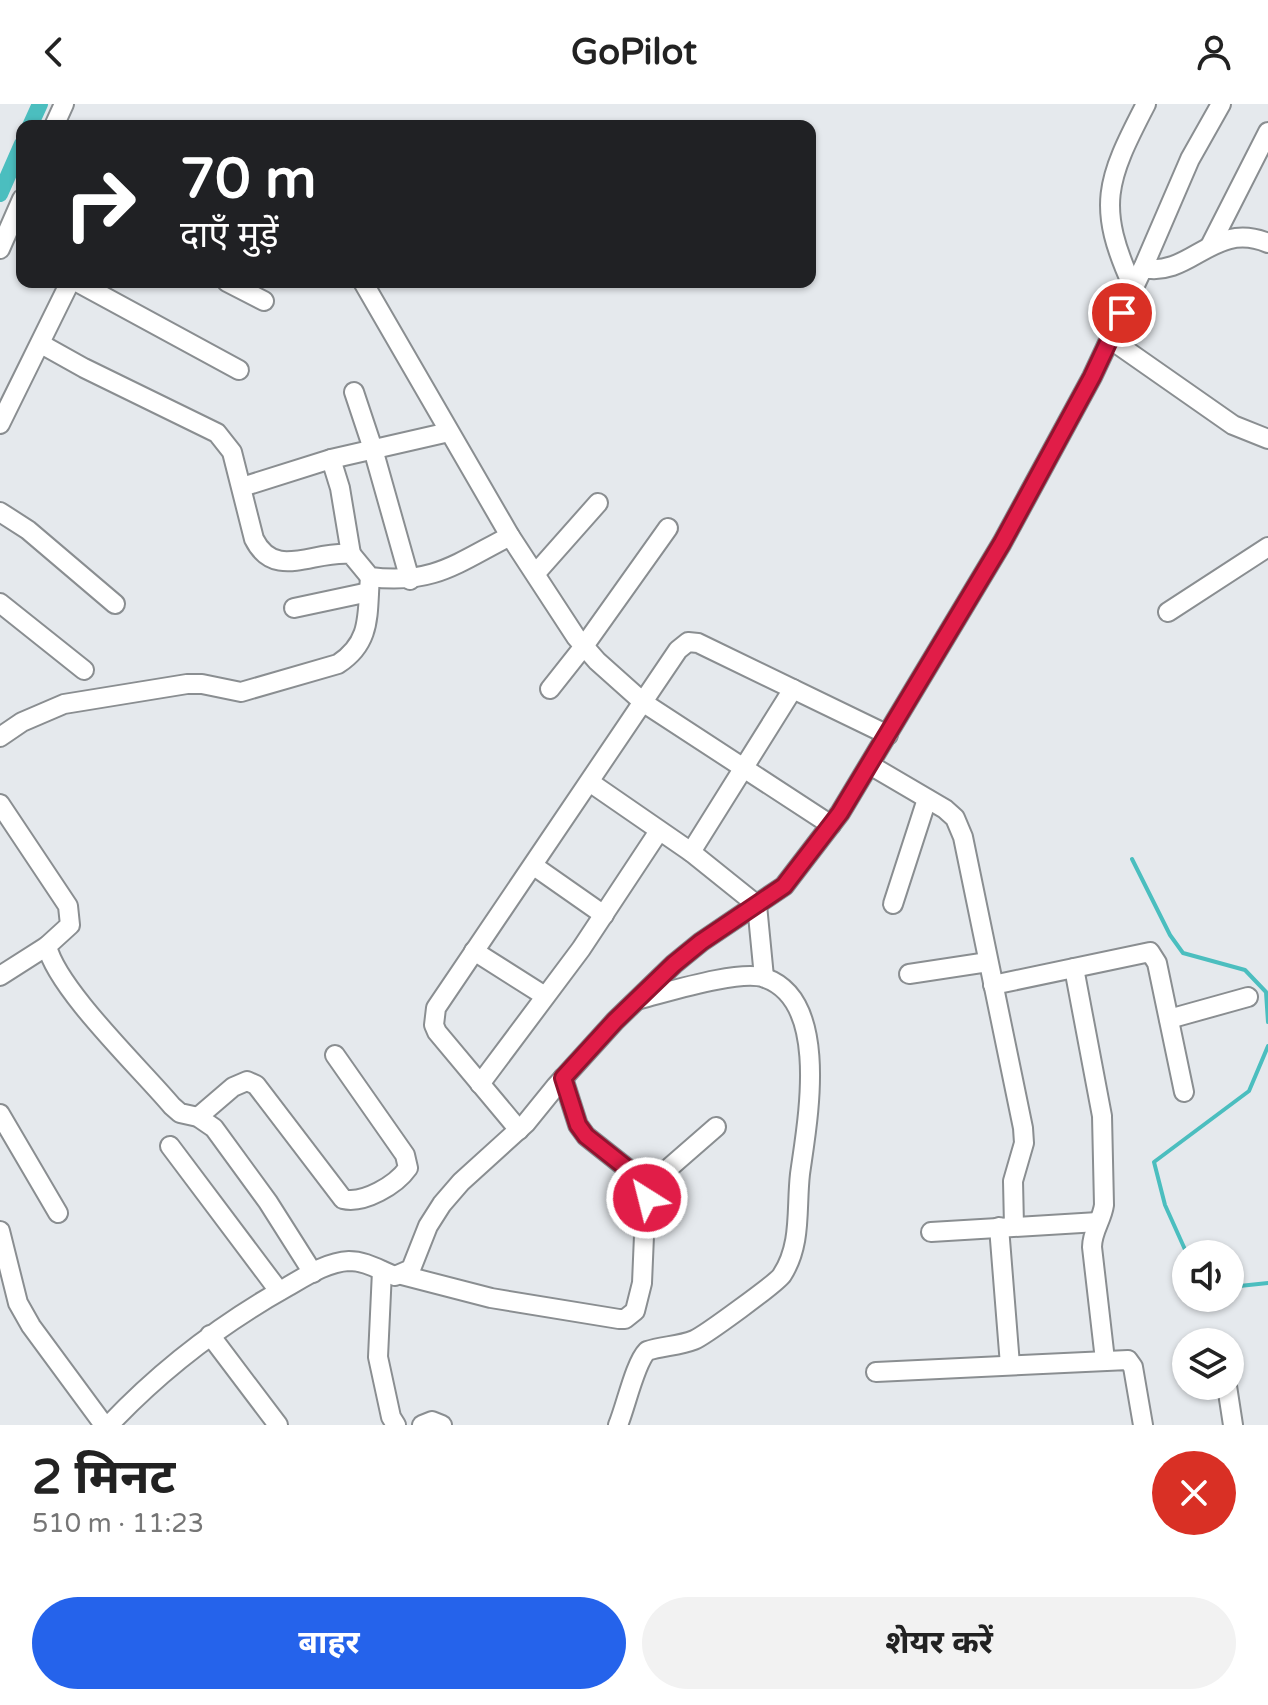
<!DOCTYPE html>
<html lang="hi">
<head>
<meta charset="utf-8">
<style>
	:root { --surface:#fff; --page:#f2f2f2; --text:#222; --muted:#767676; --accent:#2563eb }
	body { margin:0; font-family:"Varela Round","Noto Sans Devanagari",sans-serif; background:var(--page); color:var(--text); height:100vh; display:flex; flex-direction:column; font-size:30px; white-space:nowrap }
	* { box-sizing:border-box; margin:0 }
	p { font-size:26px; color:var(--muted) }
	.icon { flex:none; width:44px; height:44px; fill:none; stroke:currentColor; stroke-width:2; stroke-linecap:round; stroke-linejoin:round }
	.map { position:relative; height:1321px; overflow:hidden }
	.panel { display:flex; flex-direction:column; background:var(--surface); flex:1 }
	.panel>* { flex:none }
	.top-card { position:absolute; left:16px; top:16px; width:800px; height:168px; border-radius:16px; box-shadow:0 2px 6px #0004; background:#202124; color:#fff; overflow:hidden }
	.buttons { position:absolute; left:1172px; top:1136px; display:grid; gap:16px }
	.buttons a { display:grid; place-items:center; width:72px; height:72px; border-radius:50%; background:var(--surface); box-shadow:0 2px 6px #0004; font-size:40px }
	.pin { position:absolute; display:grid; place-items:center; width:68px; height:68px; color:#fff; margin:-34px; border:4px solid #fff; border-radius:50%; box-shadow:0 2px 8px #0007 }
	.me { position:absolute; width:88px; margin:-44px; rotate:324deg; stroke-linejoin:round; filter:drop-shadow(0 0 6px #0008) }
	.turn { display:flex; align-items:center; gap:28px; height:168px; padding:0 32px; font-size:36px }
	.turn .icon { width:104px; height:104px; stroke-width:2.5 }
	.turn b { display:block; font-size:56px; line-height:68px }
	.round { display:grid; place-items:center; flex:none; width:84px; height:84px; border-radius:42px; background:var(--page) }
	.headline { display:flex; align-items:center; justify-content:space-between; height:136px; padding:0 32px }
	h1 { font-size:48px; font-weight:700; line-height:60px }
	.button { display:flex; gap:16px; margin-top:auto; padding:16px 32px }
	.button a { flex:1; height:92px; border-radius:48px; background:var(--accent); color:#fff; font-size:32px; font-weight:700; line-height:92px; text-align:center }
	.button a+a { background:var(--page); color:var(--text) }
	header { display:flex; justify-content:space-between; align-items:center; height:104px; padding:0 32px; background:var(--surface); font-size:36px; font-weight:700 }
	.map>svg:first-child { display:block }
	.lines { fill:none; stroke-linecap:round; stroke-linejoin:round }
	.stream { stroke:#4bbebf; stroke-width:4 }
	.canal { stroke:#4bbebf; stroke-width:16 }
	.minor-casing { stroke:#8a8e91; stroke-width:22 }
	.minor { stroke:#fff; stroke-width:18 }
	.route-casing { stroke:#92132f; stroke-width:20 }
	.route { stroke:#e11d48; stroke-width:14 }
</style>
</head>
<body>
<header><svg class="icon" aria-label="back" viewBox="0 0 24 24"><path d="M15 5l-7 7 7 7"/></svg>GoPilot<svg class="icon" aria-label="person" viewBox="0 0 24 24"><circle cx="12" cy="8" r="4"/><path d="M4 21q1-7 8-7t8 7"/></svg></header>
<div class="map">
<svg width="1268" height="1321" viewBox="0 0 1268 1321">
	<rect width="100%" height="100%" fill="#e5e9ed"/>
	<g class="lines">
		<g class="stream">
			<path d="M1132 755 1170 831 1183 849 1245 866 1266 888 1268 918"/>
			<path d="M1187 1150 1165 1101 1154 1058 1249 987 1268 942"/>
			<path d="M1230 1183 1268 1179"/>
		</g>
		<g class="canal">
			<path d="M30 22 40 0"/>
			<path d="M0 90 22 40"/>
		</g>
		<g class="minor-casing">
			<g id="minor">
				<path d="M54 22 64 0"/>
				<path d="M1210 142 1268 28"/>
				<path d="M0 145 22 95"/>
				<path d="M1143 164 1190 55 1221 0"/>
				<path d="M77 178 239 266"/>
				<path d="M227 178 264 197"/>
				<path d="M363 178 510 432 576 533 597 557 644 599 831 721"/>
				<path d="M1133 183C1096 102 1106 77 1146 0"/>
				<path d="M1110 235 1233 321 1268 335"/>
				<path d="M41 240 84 264 217 329 232 348 254 435C275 477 313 446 351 450L370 473C433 481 457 459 510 432"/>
				<path d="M354 288 373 345 410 476"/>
				<path d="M0 320 70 178"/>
				<path d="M331 355 340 384 351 450"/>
				<path d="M242 383 331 355 449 328"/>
				<path d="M0 408 28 426 115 500"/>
				<path d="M536 469 598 399"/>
				<path d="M0 499 84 566"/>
				<path d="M294 504 369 488"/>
				<path d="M1168 508 1268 443"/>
				<path d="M550 585 584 542 668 424"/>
				<path d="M0 633 22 618 64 600 187 580H202L241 588 338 560C372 538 367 510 370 473"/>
				<path d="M870 661 945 705 955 714 963 733 1023 1024 1024 1039 1013 1077 1014 1122"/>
				<path d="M591 679 691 748 757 801 764 873"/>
				<path d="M0 700 68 802 70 821 47 842C57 885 141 965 172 1002L180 1009 198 1013 214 1024 268 1098 313 1169"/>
				<path d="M691 748 793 585"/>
				<path d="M534 762 604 811"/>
				<path d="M893 800 927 695"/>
				<path d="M474 847 545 892"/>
				<path d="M1074 864 1102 1012 1104 1101C1102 1116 1092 1127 1092 1143L1105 1256"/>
				<path d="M909 870 988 858"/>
				<path d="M0 872 47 842"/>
				<path d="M993 881 1150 848 1157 859 1184 988"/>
				<path d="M1169 915 1248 893"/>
				<path d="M480 980 581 845 659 727"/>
				<path d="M0 1010 58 1109"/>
				<path d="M198 1013 233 983 247 977 256 981 343 1095C364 1100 396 1081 408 1064L405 1051 335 951"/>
				<path d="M519 1026 437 928 434 921 436 904 678 546 688 538 698 539 888 631"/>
				<path d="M170 1042 279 1187"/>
				<path d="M646 1084 716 1023"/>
				<path d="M999 1123 1010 1261"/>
				<path d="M0 1127 18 1199 31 1222 104 1321"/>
				<path d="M931 1128 1098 1118"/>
				<path d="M382 1167 378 1253 391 1313 396 1321"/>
				<path d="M402 1171 491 1194 619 1215H625L635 1207 642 1179 646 1084 643 1077 586 1032 578 1021 563 974"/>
				<path d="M210 1231 278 1321"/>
				<path d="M876 1268 1128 1256 1133 1263 1143 1321"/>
				<path d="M1227 1282 1233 1321"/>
				<path d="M109 1321C161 1266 221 1220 287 1183 306 1172 327 1158 349 1157 366 1157 379 1166 395 1172L411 1165 428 1122 442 1100 461 1078 526 1019 556 982 615 917 674 860 701 838 784 782 840 709 1002 439 1092 273 1143 164C1191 174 1213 116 1268 139"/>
				<path d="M422 1321 432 1317 442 1321"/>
				<path d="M618 1321C626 1302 635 1259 647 1247 662 1242 679 1242 694 1236 704 1232 778 1178 782 1171 802 1140 796 1105 800 1070 807 1019 831 897 765 874 741 865 668 888 640 895"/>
			</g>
		</g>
		<use href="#minor" class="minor"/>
	</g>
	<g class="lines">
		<g class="route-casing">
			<path id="route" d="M647 1094 646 1084 643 1077 586 1032 578 1021 563 974 615 917 674 860 701 838 784 782 840 709 1002 439 1092 273 1122 209"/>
		</g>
		<use href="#route" class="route"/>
	</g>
</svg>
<div class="buttons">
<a><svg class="icon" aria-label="sound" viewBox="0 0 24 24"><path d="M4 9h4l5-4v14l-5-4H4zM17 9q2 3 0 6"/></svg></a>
<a><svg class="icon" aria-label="layers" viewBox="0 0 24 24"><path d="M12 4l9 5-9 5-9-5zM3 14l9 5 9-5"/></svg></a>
</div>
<div class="pin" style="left:1122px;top:209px;background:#d93025"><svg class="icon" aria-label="arrive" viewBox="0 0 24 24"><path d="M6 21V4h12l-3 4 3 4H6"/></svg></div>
<svg class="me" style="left:647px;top:1094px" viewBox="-20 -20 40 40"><circle r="17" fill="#e11d48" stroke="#fff" stroke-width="3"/><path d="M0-11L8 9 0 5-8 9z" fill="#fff"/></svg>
<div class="top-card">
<div class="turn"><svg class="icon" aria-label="right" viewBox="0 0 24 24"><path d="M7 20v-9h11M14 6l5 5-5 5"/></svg><div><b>70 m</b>दाएँ मुड़ें</div></div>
</div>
</div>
<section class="panel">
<div class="headline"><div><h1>2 मिनट</h1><p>510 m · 11:23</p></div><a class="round" style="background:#d93025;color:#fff"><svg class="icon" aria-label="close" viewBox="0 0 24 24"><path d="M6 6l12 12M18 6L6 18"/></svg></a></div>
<div class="button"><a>बाहर</a><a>शेयर करें</a></div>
</section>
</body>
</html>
